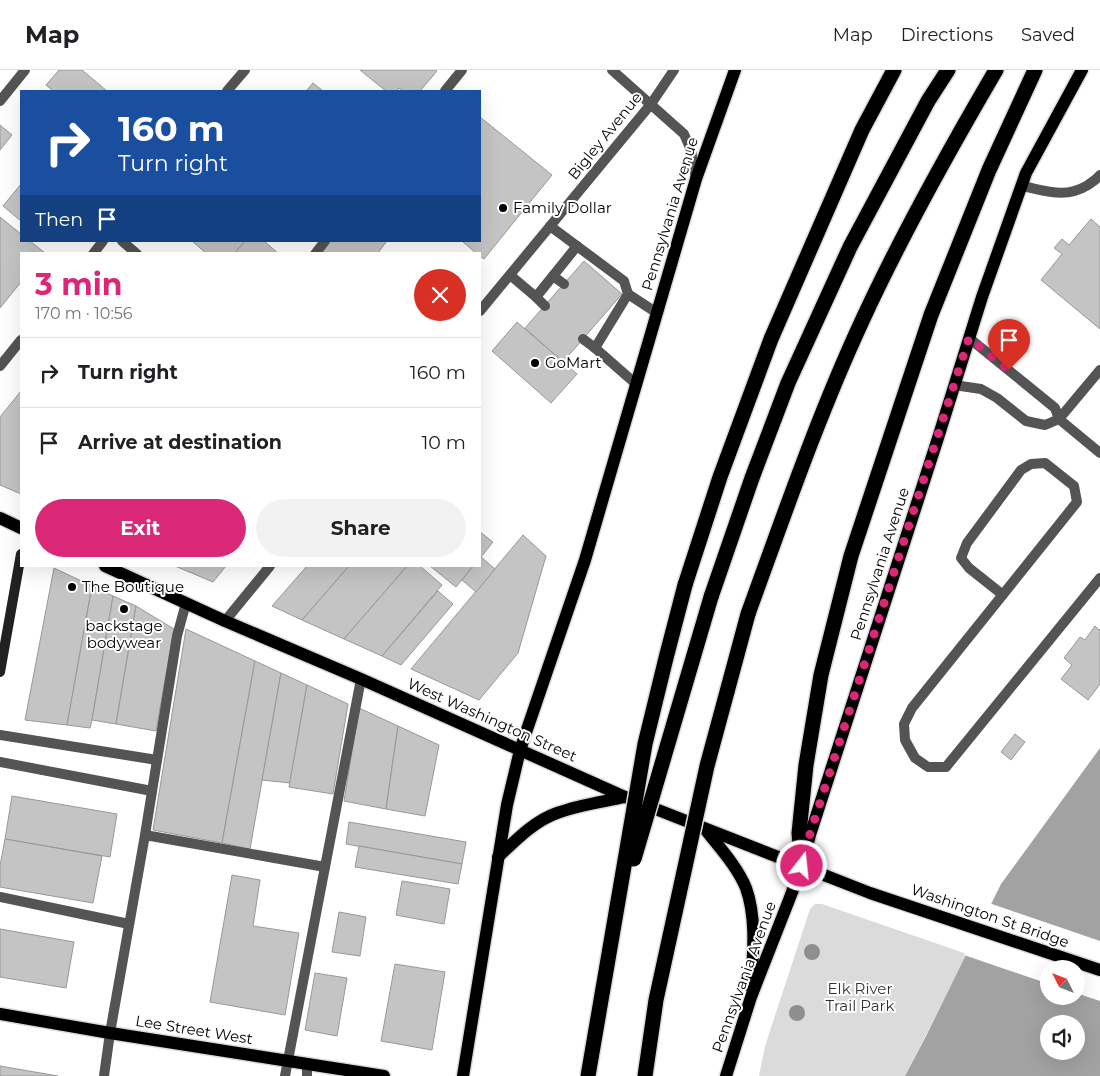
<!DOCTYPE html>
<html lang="en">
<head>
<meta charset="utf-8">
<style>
	:root { --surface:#fff; --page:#f2f2f2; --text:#202124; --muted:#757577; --line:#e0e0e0; --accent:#db2777 }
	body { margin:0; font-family:Montserrat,sans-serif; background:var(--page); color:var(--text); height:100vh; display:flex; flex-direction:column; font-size:19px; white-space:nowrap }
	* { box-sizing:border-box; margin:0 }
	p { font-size:16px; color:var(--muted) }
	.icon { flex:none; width:28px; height:28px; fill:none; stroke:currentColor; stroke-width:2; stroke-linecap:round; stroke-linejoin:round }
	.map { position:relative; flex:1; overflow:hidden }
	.side { position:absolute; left:20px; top:182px; width:461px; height:315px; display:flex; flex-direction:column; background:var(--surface); border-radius:0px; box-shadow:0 5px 20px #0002 }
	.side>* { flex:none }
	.banner { position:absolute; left:20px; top:20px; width:461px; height:152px; border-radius:0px; box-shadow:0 5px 20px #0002; background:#1a4fa0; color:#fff; overflow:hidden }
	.needle { width:32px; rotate:312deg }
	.fabs { position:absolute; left:1040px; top:890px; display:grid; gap:10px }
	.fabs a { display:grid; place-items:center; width:45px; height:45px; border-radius:50%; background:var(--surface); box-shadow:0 5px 20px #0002; font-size:25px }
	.pin { position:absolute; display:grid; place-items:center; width:42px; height:42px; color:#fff; margin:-51px -21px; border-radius:50% 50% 50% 0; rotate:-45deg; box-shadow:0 0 5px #0007 }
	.pin .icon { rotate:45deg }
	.me { position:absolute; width:55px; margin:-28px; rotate:16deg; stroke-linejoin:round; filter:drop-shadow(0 0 4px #0008) }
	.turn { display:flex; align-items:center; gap:18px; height:105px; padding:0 15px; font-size:22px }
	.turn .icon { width:65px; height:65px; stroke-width:2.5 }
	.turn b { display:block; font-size:35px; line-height:42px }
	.then { display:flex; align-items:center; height:48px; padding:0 15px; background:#0003; gap:10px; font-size:19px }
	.round { display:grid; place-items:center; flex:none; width:52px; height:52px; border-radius:26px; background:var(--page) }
	.headline { display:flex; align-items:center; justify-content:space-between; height:85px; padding:0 15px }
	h1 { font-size:30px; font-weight:700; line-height:38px; color:var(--accent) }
	.primary-button { display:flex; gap:10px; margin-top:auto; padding:10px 15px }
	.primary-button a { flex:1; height:58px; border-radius:30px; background:var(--accent); color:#fff; font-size:20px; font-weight:700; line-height:58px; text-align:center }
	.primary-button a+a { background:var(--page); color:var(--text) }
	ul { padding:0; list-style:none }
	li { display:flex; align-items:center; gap:15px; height:70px; padding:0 15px; border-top:1px solid var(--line) }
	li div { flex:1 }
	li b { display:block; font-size:19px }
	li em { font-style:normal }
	header { display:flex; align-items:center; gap:30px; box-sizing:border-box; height:70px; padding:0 25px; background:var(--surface); border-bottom:1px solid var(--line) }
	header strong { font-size:24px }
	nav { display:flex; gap:28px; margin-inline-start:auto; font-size:18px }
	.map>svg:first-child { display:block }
	.green { fill:#dbdbdb }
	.water { fill:#a2a2a2; fill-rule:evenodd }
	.pier { fill:#fff }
	.building { fill:#c4c4c4; stroke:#989898 }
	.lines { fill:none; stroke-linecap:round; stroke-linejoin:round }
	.primary-casing { stroke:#dbdbdb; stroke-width:15 }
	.highway-casing { stroke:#dbdbdb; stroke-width:18 }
	.lane { stroke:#545454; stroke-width:10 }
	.street { stroke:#545454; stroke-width:10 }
	.secondary { stroke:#212121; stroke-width:10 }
	.primary { stroke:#000; stroke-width:12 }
	.highway { stroke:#000; stroke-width:15 }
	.highway-bridge-casing { stroke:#dbdbdb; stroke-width:18; stroke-linecap:butt }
	.highway-bridge { stroke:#000; stroke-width:15 }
	.tree { fill:#8e8e8e }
	.route { stroke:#db2777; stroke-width:9; stroke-dasharray:0 16.2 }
	.poi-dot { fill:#000; stroke:#fff; stroke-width:2 }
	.labels { text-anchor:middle; stroke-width:4; stroke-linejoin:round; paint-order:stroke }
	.street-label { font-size:15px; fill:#000; stroke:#fff }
	.poi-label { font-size:15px; fill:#000; stroke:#fff; text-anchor:start }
	.park-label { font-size:15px; fill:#323232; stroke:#fff }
</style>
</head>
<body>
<header>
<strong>Map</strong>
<nav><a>Map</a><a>Directions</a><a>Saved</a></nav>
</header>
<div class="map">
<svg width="1100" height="1006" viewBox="0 0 1100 1006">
	<rect width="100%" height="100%" fill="#fff"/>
	<path class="green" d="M815 834H822L967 884 905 1006H759L765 976 810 839Z"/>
	<path class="water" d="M1100 678V1006H905L925 968 1001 814ZM1049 899H1076V926H1049ZM1049 954H1076V981H1049Z"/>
	<path class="pier" d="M989 833 1100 871V931L1076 923V899H1049V914L964 885Z"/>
	<g class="building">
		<path d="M59 0H82L107 21H53L46 15Z"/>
		<path d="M360 0H435L437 1 420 21H403L399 18 397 21H386Z"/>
		<path d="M313 13 323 21H306Z"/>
		<path d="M480 47 552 105 484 189 480 186V184H477L462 171H480Z"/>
		<path d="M0 55 12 65 0 80Z"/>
		<path d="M21 114V151L3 136Z"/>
		<path d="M0 147 21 164V171H30L45 183 21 184V212L0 238Z"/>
		<path d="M1091 149 1100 157V259L1041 210 1062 184 1054 178 1062 169 1069 175Z"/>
		<path d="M192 171H245L234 184H207Z"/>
		<path d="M245 171H264L279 184H234Z"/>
		<path d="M330 171H387L377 184H320Z"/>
		<path d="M584 191 622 224 563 292 525 258Z"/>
		<path d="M517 252 577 304 551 333 492 281Z"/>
		<path d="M21 321V424L0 415V347Z"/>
		<path d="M480 462 493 472 480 488Z"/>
		<path d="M523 465 546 486 518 583 479 630 411 599Z"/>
		<path d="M481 487 495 499 476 522 462 510 473 496H480Z"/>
		<path d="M175 496H226L213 512Z"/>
		<path d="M307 496H349L302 550 272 536Z"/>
		<path d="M349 496H407L344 569 302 550Z"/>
		<path d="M407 496H420L442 515 382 586 344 569Z"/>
		<path d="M430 496H473L456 517Z"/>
		<path d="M54 498 92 516 67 655 25 650Z"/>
		<path d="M92 516 113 526 92 650 90 658 67 655Z"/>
		<path d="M438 521 453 534 401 595 382 586Z"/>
		<path d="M113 526 136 536 116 654 92 650Z"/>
		<path d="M136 536 174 559 156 661 116 654Z"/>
		<path d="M1095 556 1099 560 1100 559V614L1088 630 1061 609 1072 595 1064 588 1080 567 1085 570Z"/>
		<path d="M186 559 255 591 222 773 153 760Z"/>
		<path d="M255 591 281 603 250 779 222 773Z"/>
		<path d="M281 603 307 615 290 713 262 710Z"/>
		<path d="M307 615 348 634 333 724 289 717Z"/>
		<path d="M359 638 398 656 386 739 344 731Z"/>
		<path d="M398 656 439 675 425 746 386 739Z"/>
		<path d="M1015 664 1025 672 1011 690 1001 682Z"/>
		<path d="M12 726 117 744 110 787 5 769Z"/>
		<path d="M349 752 466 772 462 794 346 774Z"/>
		<path d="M5 769 102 786 93 833 0 817V796Z"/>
		<path d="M359 776 462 794 458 814 355 797Z"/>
		<path d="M232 805 260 810 253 856 299 863 285 945 210 932Z"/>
		<path d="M402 811 450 819 444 854 396 845Z"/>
		<path d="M339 842 366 847 360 886 332 882Z"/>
		<path d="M0 859 74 872 66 918 0 907Z"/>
		<path d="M395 894 445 902 432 980 381 971Z"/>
		<path d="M315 903 347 908 337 966 305 960Z"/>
		<path d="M0 996 58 1006H0Z"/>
	</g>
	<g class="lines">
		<g class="primary-casing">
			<g id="primary">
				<path d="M0 448 21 458"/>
				<path d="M105 496 225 551 361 609 625 727 870 823 1100 900"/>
				<path d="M705 759C719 777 737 796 746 818 757 849 753 885 751 917"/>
				<path d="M498 787C515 771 534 751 557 743 579 735 602 732 625 727"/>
				<path d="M0 944 110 963 384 1006"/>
				<path d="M463 1006 507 735 520 680 585 490 696 109 735 0"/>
				<path d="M726 1006 751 927 789 830 802 796 810 765 938 368 982 227 1026 103 1082 0"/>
			</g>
		</g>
		<g class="highway-casing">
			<g id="highway">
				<path d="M685 515 720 407 771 269 862 60 894 0"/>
				<path d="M711 527 752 408 788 313 850 177 928 31 948 0"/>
				<path d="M748 544C784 445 818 346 862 251 902 164 948 82 996 0"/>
				<path d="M802 796 799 763 806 695 821 605 851 486 931 245 989 100 1035 0"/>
			</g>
		</g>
		<g class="lane">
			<path d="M445 21 462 0"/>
			<path d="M0 31 25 0"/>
			<path d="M1022 116C1047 121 1065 129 1088 115 1092 112 1097 109 1100 105"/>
			<path d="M550 156 624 211 628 224 595 278 636 314"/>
			<path d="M122 171 137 184"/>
			<path d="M315 184 325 171"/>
			<path d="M510 205 536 227"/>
			<path d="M553 206 564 214"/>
			<path d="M628 224 657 243"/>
			<path d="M545 236 536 227 577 176"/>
			<path d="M969 268 1055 338 1059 349 1100 383"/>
			<path d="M583 269 595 278"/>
			<path d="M954 315 981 319 997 328 1026 351 1045 355 1059 349 1100 300"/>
			<path d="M1003 525 969 498 961 488 967 473 1021 400 1031 394 1045 393 1074 416 1077 432 912 638 904 654 905 670 915 688 928 697H946L1100 508"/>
			<path d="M0 665 157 690"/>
			<path d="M0 692 152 721"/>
			<path d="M145 765 177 566 186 533"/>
			<path d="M0 827 129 854"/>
			<path d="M104 1006 110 963 145 765 325 797"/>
			<path d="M285 1006 361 609"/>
			<path d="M307 1006V993"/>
		</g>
		<g class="street">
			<path d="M612 0 684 64 691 80 696 109"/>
			<path d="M227 21 245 0"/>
			<path d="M93 184 103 171"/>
			<path d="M480 241 651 34 674 0"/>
			<path d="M0 296 21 270"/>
			<path d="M225 551 270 496"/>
		</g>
		<path class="secondary" d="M0 602 21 484"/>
		<use href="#primary" class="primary"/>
		<use href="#highway" class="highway"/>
		<g class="highway-bridge-casing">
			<g id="highway-bridge">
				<path d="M634 789 711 527"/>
				<path d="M588 1006 645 674 666 588 685 515"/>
				<path d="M645 1006 656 930 707 696 748 544"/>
			</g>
		</g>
		<use href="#highway-bridge" class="highway-bridge"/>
	</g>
	<g class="tree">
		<circle cx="812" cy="882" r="8"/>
		<circle cx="797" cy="943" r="8"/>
	</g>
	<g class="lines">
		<path class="route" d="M802 796 810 764 969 268 1009 300"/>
	</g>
	<g class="poi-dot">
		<circle cx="503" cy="138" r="5"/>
		<circle cx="535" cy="293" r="5"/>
		<circle cx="72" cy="517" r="5"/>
		<circle cx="124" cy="539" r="5"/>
	</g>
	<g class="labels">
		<g class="street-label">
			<text transform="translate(605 66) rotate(-51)" y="5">Bigley Avenue</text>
			<text transform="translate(670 144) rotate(-73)" y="5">Pennsylvania Avenue</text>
			<text transform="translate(880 494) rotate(-72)" y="5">Pennsylvania Avenue</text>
			<text transform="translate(492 650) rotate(24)" y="5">West Washington Street</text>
			<text transform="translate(990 846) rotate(19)" y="5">Washington St Bridge</text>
			<text transform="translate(744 907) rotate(-70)" y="5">Pennsylvania Avenue</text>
			<text transform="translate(194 960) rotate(9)" y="5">Lee Street West</text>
		</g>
		<g class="poi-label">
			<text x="513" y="143">Family Dollar</text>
			<text x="545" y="298">GoMart</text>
			<text x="82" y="522">The Boutique</text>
			<text x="124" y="561" text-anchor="middle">backstage<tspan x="124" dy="17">bodywear</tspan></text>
		</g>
		<g class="park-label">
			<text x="860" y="924">Elk River<tspan x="860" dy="17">Trail Park</tspan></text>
		</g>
	</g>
</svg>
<div class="fabs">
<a><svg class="needle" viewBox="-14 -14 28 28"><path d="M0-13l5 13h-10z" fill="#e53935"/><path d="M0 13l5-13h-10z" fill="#757577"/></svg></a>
<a><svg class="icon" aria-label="sound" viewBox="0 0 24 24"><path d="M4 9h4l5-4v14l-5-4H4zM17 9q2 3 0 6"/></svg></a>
</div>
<div class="pin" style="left:1009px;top:300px;background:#d93025"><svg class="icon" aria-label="arrive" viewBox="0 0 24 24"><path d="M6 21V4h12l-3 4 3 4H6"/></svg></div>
<svg class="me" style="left:802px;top:796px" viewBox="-20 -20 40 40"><circle r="17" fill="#db2777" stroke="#fff" stroke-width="3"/><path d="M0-11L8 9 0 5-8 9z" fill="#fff"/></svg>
<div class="banner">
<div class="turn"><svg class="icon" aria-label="right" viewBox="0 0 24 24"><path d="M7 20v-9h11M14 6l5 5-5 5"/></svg><div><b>160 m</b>Turn right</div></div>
<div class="then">Then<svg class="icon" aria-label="arrive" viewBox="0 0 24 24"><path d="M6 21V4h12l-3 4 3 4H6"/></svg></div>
</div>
<section class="side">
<div class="headline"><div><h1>3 min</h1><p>170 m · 10:56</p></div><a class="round" style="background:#d93025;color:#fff"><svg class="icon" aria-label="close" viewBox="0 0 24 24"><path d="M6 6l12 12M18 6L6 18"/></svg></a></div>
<ul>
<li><svg class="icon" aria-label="right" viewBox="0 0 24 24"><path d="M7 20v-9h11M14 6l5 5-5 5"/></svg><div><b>Turn right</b></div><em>160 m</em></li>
<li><svg class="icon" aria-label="arrive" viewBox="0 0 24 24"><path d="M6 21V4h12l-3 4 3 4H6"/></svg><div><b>Arrive at destination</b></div><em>10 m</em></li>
</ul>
<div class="primary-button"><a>Exit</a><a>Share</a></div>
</section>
</div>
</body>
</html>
